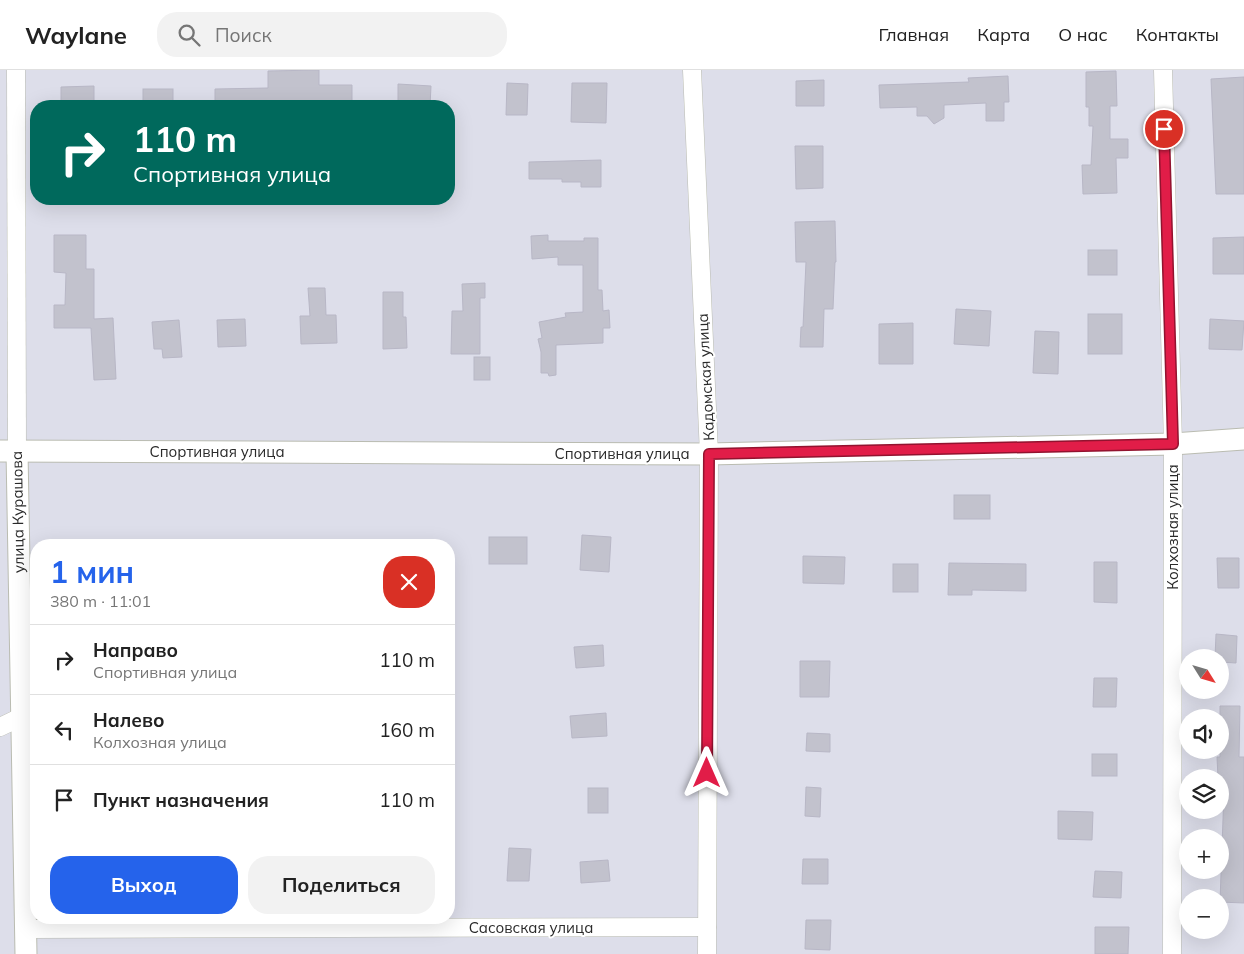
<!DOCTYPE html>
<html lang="ru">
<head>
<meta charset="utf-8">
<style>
	:root { --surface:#fff; --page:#f2f2f2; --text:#222; --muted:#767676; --line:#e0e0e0; --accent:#2563eb }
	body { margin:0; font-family:Mulish,sans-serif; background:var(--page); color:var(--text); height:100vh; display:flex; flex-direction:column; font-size:19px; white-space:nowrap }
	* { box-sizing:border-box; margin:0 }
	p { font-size:16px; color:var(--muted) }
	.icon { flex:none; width:28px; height:28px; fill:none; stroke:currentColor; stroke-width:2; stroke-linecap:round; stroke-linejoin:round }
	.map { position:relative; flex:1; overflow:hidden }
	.details { position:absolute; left:30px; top:469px; width:425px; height:385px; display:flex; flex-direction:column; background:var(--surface); border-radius:20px; box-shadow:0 5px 20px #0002 }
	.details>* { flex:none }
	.guide { position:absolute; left:30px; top:30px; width:425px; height:105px; border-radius:20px; box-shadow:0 5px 20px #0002; background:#00695c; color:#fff; overflow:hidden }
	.needle { width:32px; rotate:127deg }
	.buttons { position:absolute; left:1179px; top:579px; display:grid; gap:10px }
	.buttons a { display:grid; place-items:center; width:50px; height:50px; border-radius:50%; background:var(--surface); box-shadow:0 5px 20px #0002; font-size:25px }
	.pin { position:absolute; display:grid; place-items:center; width:42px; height:42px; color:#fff; margin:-21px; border:2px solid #fff; border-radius:50%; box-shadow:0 1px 5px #0007 }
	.me { position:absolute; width:55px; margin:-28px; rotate:0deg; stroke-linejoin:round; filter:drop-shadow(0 0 4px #0008) }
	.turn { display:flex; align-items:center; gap:18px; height:105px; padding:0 20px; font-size:22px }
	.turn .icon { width:65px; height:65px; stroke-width:2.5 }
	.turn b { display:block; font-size:35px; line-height:42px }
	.round { display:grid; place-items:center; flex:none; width:52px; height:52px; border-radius:20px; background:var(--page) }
	.summary { display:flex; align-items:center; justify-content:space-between; height:85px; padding:0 20px }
	h1 { font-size:30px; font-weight:700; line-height:38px; color:var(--accent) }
	.action { display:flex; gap:10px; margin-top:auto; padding:10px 20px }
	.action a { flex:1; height:58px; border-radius:20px; background:var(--accent); color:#fff; font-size:20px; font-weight:700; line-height:58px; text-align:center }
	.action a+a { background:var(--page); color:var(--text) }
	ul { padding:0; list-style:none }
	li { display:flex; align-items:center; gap:15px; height:70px; padding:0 20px; border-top:1px solid var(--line) }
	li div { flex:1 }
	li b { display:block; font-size:19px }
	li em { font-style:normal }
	header { display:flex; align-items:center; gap:30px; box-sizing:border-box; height:70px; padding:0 25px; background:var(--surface); border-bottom:1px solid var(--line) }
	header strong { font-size:24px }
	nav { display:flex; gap:28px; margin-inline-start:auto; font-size:18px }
	.search { width:350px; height:45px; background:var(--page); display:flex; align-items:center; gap:12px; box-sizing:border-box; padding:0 18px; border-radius:20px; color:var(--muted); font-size:19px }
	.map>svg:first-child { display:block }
	.building { fill:#c2c2cd; stroke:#b8b7c6 }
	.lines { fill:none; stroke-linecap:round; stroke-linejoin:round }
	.minor-casing { stroke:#babcb1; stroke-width:19 }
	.tertiary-casing { stroke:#babcb1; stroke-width:23 }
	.minor { stroke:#fff; stroke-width:18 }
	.tertiary { stroke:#fff; stroke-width:21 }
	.route-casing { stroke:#92132f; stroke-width:12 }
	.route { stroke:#e11d48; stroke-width:9 }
	.labels { text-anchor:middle; stroke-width:4; stroke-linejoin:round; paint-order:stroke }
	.street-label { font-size:15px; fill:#2a2a2a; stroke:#fff }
</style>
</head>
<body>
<header>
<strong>Waylane</strong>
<div class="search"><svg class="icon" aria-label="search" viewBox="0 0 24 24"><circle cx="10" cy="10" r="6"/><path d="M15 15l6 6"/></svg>Поиск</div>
<nav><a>Главная</a><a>Карта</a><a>О нас</a><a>Контакты</a></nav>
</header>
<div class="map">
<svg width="1244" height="884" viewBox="0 0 1244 884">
	<rect width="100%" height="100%" fill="#dddeea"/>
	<g class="building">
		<path d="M319 0V15H352V36H215V19L268 18V1Z"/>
		<path d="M1116 1 1117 36H1110V69H1128V88H1116L1117 123 1083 124 1082 95H1091L1093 56H1089V37H1086V2Z"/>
		<path d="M1008 6 1009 32H1004V51H986V33L944 35V48L934 54 927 46H917V37L880 38 879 15 969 12 968 8Z"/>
		<path d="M1244 7V124H1216L1211 9Z"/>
		<path d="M824 10V36H796V11Z"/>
		<path d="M507 13 528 14 527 45H506Z"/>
		<path d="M572 13H607L606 53 571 52Z"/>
		<path d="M398 14 431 16 430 36H398Z"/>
		<path d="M94 16V36H61V17Z"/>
		<rect x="143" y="19" width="30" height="17"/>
		<path d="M795 76H823V118L796 119Z"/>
		<path d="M601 90V117H581V112H562V109H529V92Z"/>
		<path d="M835 151 836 192H835L833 239H824L823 277H800L801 257H803L806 192H796L795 152Z"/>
		<path d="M54 165H86V199H94V249L113 248 116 309 94 310 91 258H54V235H65L66 203 54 202Z"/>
		<path d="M548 165V171H584V168H598V220H602L603 241 609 240 610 258H603V273L556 275V305L549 306 548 303H541V282L538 269 542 268 539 252 566 247 565 243 583 242V195H558V187L532 189 531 166Z"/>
		<path d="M1244 167V204H1213V168Z"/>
		<rect x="1088" y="180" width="29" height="25"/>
		<path d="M485 213V228H480V284H451L452 241H463L462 214Z"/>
		<path d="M308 218H325L326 245H336L337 273 301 274 300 246H310Z"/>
		<path d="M383 222H403V247H406L407 278 383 279Z"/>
		<path d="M956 239 991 241 989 276 954 274Z"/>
		<rect x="1088" y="244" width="34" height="40"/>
		<path d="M245 249 246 276 218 277 217 250Z"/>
		<path d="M1210 249 1244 251 1242 280 1209 279Z"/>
		<path d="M179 250 182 287 163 288 162 279H154L152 252Z"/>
		<path d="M913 253V294H879V254Z"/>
		<path d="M1035 261 1059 262 1058 304 1033 303Z"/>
		<rect x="474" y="287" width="16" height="23"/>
		<rect x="954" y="425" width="36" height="24"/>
		<path d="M582 465 611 467 609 502 580 500Z"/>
		<rect x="489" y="467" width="38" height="27"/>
		<path d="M803 486 845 487 844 514 803 513Z"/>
		<path d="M1217 488H1239V518H1218Z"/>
		<path d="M1094 492H1117V533L1094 532Z"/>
		<path d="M949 493 1026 494V521L972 520V525H948Z"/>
		<rect x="893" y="494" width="25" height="28"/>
		<path d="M1216 564 1237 566 1236 593 1220 592V588H1215Z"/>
		<path d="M603 575 604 596 576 598 574 577Z"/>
		<path d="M800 591H830L829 627H800Z"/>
		<path d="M1094 608H1117L1116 637H1093Z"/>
		<path d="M1220 636H1240L1239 687H1244V833L1220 832 1224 722H1220V708H1218L1217 687H1220Z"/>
		<path d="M606 643 607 666 572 668 570 646Z"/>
		<path d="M807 663 830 664V682L806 681Z"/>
		<rect x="1092" y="684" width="25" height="22"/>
		<path d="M806 717 821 718 820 747 805 746Z"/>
		<rect x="588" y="718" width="20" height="25"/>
		<path d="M1058 741 1093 742 1092 770 1058 769Z"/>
		<path d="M509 778 531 779 529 811H507Z"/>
		<path d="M803 789H828V814H802Z"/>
		<path d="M608 790 610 811 581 813 580 792Z"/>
		<path d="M1095 801 1122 802 1121 828 1093 827Z"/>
		<path d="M806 850H831L830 880 805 879Z"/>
		<path d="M1095 857H1129L1128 884H1095Z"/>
	</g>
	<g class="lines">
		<g class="minor-casing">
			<g id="minor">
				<path d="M16 0 17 381"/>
				<path d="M692 0 709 384 707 884"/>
				<path d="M1163 0 1173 374 1172 884"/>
				<path d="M0 657 21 647"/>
				<path d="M26 859 707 857"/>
			</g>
		</g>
		<g class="tertiary-casing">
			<g id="tertiary">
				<path d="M0 381 709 384 1173 374 1244 369"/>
				<path d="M17 381 26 884"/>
			</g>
		</g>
		<use href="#minor" class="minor"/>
		<use href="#tertiary" class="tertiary"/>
	</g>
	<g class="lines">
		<g class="route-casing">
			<path id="route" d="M707 703 709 384 1173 374 1164 59"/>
		</g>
		<use href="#route" class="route"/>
	</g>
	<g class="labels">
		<g class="street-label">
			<text transform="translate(706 307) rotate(-93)" y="5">Кадомская улица</text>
			<text x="217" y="387">Спортивная улица</text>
			<text x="622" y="389">Спортивная улица</text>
			<text transform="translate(18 442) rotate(-91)" y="5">улица Курашова</text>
			<text transform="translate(1173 457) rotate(-90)" y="5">Колхозная улица</text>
			<text x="531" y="863">Сасовская улица</text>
		</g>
	</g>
</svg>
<div class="buttons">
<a><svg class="needle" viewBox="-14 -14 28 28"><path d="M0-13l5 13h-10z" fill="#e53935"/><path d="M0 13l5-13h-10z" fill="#767676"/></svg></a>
<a><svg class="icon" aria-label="sound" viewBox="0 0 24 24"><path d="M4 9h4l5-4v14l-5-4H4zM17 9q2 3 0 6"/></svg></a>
<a><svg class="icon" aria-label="layers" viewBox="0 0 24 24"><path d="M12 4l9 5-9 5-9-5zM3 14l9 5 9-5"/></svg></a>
<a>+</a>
<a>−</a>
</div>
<div class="pin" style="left:1164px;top:59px;background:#d93025"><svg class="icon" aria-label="arrive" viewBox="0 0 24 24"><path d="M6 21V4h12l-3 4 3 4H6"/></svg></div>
<svg class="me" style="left:707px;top:703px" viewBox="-20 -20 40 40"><path d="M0-17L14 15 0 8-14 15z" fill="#e11d48" stroke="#fff" stroke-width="4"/></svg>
<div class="guide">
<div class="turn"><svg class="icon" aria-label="right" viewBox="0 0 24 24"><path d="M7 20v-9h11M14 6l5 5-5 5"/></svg><div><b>110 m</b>Спортивная улица</div></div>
</div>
<section class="details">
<div class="summary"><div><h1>1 мин</h1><p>380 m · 11:01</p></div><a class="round" style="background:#d93025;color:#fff"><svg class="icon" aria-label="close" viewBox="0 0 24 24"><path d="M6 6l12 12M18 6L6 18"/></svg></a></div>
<ul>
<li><svg class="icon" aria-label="right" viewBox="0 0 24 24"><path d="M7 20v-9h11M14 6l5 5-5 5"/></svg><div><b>Направо</b><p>Спортивная улица</p></div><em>110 m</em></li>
<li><svg class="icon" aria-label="left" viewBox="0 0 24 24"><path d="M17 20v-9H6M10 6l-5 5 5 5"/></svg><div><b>Налево</b><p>Колхозная улица</p></div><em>160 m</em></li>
<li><svg class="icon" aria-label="arrive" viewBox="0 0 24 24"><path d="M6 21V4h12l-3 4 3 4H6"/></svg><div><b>Пункт назначения</b></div><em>110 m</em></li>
</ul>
<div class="action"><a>Выход</a><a>Поделиться</a></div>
</section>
</div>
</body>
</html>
